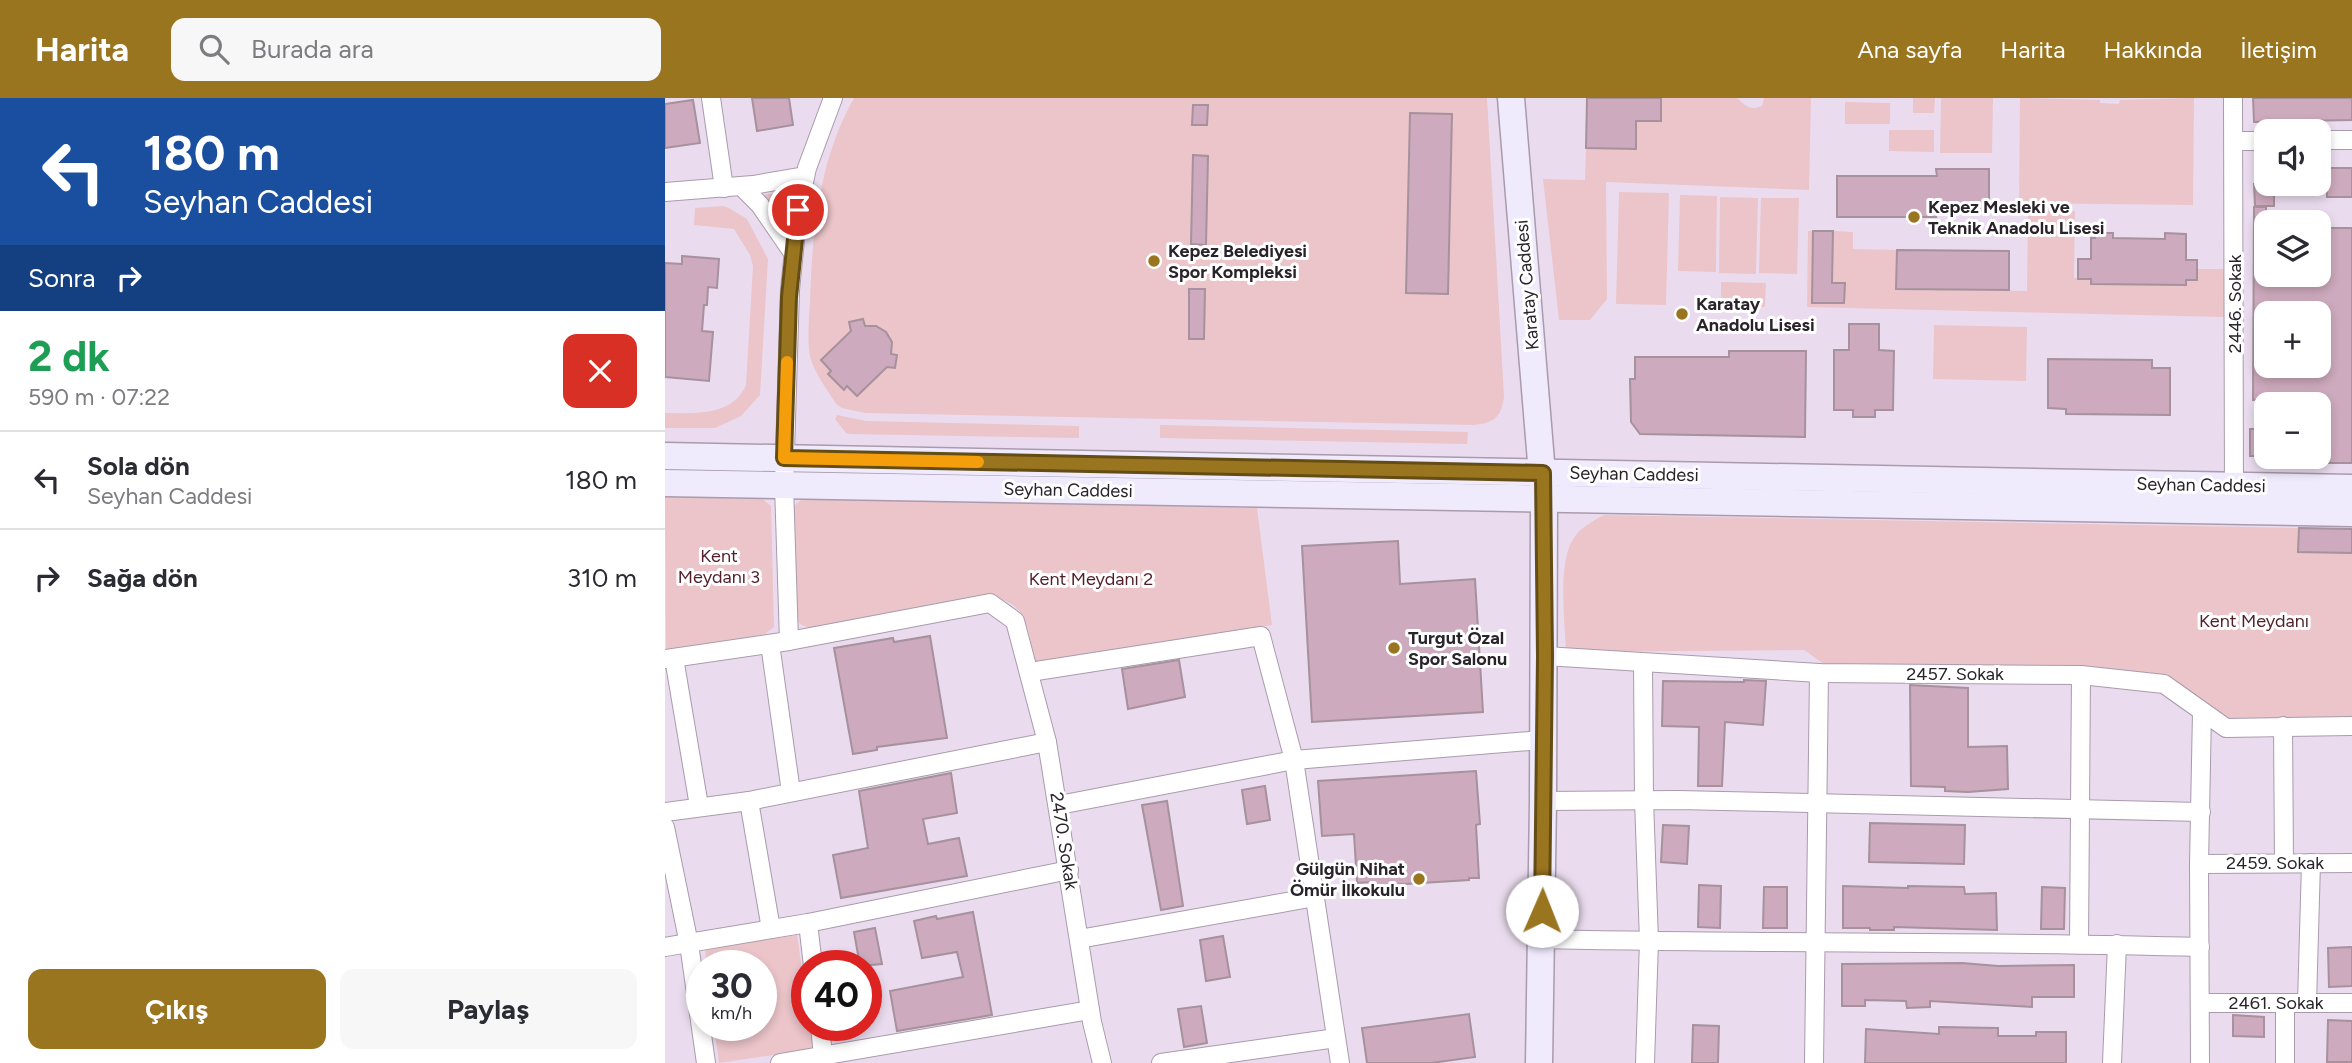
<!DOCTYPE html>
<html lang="tr">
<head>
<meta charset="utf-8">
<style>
	:root { --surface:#fff; --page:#f7f7f7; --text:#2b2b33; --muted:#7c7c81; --line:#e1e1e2; --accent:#9a7520 }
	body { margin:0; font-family:Figtree,sans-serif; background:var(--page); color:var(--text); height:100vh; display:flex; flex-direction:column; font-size:26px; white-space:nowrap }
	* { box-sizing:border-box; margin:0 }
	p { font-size:23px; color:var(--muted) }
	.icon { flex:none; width:38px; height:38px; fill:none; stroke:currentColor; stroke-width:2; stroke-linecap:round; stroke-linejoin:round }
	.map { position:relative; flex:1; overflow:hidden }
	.side { display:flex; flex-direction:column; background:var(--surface); width:665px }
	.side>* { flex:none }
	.guide { background:#1a4fa0; color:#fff; overflow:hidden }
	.buttons { position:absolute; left:1589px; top:21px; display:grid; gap:14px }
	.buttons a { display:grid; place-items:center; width:77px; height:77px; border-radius:14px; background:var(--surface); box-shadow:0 4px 10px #0003; font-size:35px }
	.speed { position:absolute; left:21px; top:852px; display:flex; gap:14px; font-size:35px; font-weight:700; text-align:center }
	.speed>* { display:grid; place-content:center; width:91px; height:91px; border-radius:50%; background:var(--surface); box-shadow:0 4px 10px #0003; line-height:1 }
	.speed small { font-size:18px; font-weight:400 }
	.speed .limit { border:10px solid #d22; background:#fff; color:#111 }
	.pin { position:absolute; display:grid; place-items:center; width:60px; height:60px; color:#fff; margin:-30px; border:4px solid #fff; border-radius:50%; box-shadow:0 2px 7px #0007 }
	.me { position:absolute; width:77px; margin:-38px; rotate:1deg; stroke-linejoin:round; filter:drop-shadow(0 0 5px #0008) }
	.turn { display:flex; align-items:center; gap:24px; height:147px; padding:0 28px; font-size:32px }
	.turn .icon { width:91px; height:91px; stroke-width:2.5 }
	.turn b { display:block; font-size:49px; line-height:60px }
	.then { display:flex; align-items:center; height:66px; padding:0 28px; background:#0003; gap:14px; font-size:26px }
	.round { display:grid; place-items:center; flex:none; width:74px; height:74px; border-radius:14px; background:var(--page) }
	.headline { display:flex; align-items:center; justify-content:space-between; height:119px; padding:0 28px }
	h1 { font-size:42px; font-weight:700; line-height:52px; color:#1e9e55 }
	.action { display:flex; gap:14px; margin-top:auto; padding:14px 28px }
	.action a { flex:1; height:80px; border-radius:14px; background:var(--accent); color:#fff; font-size:28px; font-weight:700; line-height:80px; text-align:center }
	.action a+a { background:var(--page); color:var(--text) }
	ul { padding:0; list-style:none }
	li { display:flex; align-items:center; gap:21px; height:98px; padding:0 28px; border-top:2px solid var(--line) }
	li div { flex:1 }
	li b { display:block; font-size:26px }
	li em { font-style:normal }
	header { display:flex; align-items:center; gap:42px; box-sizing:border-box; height:98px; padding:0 35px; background:var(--accent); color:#fff }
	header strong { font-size:33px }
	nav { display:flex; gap:38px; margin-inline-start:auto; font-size:24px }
	.search { width:490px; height:63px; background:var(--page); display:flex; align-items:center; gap:18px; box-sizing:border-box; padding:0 24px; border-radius:14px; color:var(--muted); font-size:26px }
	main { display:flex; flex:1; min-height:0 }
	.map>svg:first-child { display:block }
	.green { fill:#ebc5ca }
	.building { fill:#cdaabd; stroke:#a6919c; stroke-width:2; fill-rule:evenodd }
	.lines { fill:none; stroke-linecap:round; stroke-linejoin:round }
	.street-casing { stroke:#a99bac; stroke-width:20 }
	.secondary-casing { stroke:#a99bac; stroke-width:29 }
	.street { stroke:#fff; stroke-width:18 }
	.secondary { stroke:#efebfd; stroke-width:26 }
	.route-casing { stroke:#644c15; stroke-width:18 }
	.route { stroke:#9a7520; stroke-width:12 }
	.slow { stroke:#f59e0b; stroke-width:12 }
	.poi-dot { fill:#9a7520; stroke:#fff; stroke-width:2.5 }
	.labels { text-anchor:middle; stroke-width:6; stroke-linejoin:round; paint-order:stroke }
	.poi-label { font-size:18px; font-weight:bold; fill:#29232a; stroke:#fff; text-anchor:start }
	.street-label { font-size:18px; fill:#29232a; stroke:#fff }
	.park-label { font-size:18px; fill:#521e2a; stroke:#fff }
</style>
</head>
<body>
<header>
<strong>Harita</strong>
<div class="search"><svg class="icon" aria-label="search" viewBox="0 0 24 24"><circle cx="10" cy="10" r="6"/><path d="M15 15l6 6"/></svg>Burada ara</div>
<nav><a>Ana sayfa</a><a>Harita</a><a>Hakkında</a><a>İletişim</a></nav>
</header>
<main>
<section class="side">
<div class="guide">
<div class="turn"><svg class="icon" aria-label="left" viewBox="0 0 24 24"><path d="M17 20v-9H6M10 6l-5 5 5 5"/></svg><div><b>180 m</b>Seyhan Caddesi</div></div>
<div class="then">Sonra<svg class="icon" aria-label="right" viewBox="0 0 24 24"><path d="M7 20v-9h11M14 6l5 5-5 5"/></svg></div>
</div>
<div class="headline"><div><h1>2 dk</h1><p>590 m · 07:22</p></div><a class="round" style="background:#d93025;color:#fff"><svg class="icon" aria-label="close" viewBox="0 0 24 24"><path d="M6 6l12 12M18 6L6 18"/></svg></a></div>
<ul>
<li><svg class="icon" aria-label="left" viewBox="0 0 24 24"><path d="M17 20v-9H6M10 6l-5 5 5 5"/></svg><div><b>Sola dön</b><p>Seyhan Caddesi</p></div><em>180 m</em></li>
<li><svg class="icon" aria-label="right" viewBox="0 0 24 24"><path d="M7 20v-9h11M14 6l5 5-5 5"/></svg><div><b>Sağa dön</b></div><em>310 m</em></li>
</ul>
<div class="action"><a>Çıkış</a><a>Paylaş</a></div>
</section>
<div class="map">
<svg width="1687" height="965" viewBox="0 0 1687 965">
	<rect width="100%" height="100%" fill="#eadcee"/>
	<g class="green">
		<path d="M189 0H822L839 298C837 319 829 325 809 327L200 315 177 310 171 306C162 291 149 275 145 258 142 241 144 221 145 204 147 136 154 61 189 0Z"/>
		<path d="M996 0H1072C1081 8 1085 13 1097 8L1099 0H1146L1144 92 941 84 942 201 925 222H894L878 81 920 82 921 50 971 51V23Z"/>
		<path d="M1248 0H1270L1269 15H1248Z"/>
		<path d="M1276 0H1328L1327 55H1275Z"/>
		<path d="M1355 0 1435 2V5L1454 6 1455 2 1529 0 1528 107 1354 105Z"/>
		<path d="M1180 4 1225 5V26H1180Z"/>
		<path d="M1224 32H1269V54L1224 53Z"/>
		<path d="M125 94 127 96 123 126 120 127 99 98 100 96Z"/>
		<path d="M954 94 1004 95 1001 207 951 206Z"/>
		<path d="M1015 97 1052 98 1051 174 1013 173Z"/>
		<path d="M1055 99 1093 100 1091 176 1054 175Z"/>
		<path d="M1096 100H1134L1132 176 1094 175Z"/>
		<path d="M58 108 64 110 82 121 103 161 95 297 76 318 50 330H0V315C29 315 67 319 81 287L88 168 85 157 69 131 29 127 30 110Z"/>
		<path d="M1363 113H1410L1409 180 1422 181 1426 176V186L1520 187 1521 182 1532 171H1559V219L1142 209 1143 133H1148L1147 205H1179L1180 185H1167L1168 133 1188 134V151L1232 152 1231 191 1362 193Z"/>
		<path d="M1056 184 1101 185 1100 209 1056 208Z"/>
		<path d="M1269 227 1362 229 1361 283 1268 281Z"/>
		<path d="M172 317 201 323 414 328V340L185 336 181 335 170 321Z"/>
		<path d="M495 327 803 334 802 346 495 340Z"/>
		<path d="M0 396 96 400 106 408 109 529 100 536 1 554Z"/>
		<path d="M137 401 592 410 607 527 370 566C363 535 365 505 328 500L147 530C138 529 133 526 130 518L129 408Z"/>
		<path d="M939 417 1687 431V623L1561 621 1502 576 1159 566 1139 552 901 554C900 525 892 463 909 440 916 429 928 423 939 417Z"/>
		<path d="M132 837 142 904V928H145L149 951 54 965 49 928H96V868H42L40 851Z"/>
	</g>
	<g class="building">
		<path d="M87 0H124L128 27 92 33Z"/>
		<path d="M922 0H996V23H971V51L921 50Z"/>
		<path d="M1588 0H1687V22L1589 24Z"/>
		<path d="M28 2 35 45 0 50V6Z"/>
		<path d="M528 7H543L542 27H527Z"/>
		<path d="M745 15 787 16 783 196 741 195Z"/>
		<path d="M528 57 543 58 541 147 526 146Z"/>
		<rect x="1662" y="70" width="25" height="29"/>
		<path d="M1271 71H1324V113H1272L1271 119H1172V78H1272Z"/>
		<path d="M1589 86H1609V108H1590Z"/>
		<path d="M1589 109H1601V177H1654V130H1687V365H1654V306H1628V302H1588ZM1601 215H1654V268H1601Z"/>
		<path d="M1148 133H1168L1167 185H1180L1179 205H1147Z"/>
		<path d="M1430 135H1448V140L1500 141V135L1521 136V162H1532V182H1521V187L1426 186V181H1413V161H1426V140H1430Z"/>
		<path d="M1232 152 1344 153V192L1231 191Z"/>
		<path d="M17 158 54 161 52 190 43 189 42 207H39L37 233 48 234 44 283 0 279V165L17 166Z"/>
		<path d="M524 191H540L539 241H524Z"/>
		<path d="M198 221 200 228H211L221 234 227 244 226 256 232 257 230 270 222 269 192 298 182 288 179 292 163 276 166 273 156 262 186 233 184 224Z"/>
		<path d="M1184 226H1214V252L1229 253 1228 312H1210V319H1188V312H1169V252H1184Z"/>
		<path d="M1064 253H1141L1140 339 975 336 966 324 965 281H970V259H1064Z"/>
		<path d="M1383 261 1487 262V270H1505V317L1401 316V311L1383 310Z"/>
		<rect x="1585" y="331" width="16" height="27"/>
		<path d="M1634 430 1687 431V455L1633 454Z"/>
		<path d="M733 443 735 486 810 481 818 614 647 624 637 448Z"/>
		<path d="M265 538 282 640 212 649V652L188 656 169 550 228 540 229 544Z"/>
		<path d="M514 562 520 599 463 611 457 571Z"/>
		<path d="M1079 582 1101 583 1098 627 1060 624 1057 688H1033L1034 629 997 628 998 583 1079 584Z"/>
		<path d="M1245 587 1303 590V649L1342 648 1343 691 1303 694 1280 693V689L1246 688Z"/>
		<path d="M811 673 815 726 811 727 814 780H804V782L709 788V784L692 785 689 736 657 738 653 683Z"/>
		<path d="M286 675 292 715 258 721 263 746 294 740 302 778 176 800 168 757 203 750 194 693Z"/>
		<path d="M600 688 605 722 582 726 577 692Z"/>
		<path d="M502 703 518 808 496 812 477 707Z"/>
		<path d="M1205 725 1300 727 1299 766 1204 764Z"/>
		<path d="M998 727 1024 728 1022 766 996 764Z"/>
		<path d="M1034 787 1056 788 1055 830 1033 829Z"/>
		<path d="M1178 788 1243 790V788L1299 789 1300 796 1331 795 1332 832 1229 829V832H1205V830H1178Z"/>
		<path d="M1099 789H1122V830H1098Z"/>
		<path d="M1377 789 1400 790 1399 831H1376Z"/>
		<path d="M308 814 327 917 232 933 225 893 298 879 292 854 257 860 249 823 271 818 272 821Z"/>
		<path d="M210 830 217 866 195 868 189 834Z"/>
		<path d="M558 838 565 879 541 883 535 842Z"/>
		<path d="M1687 849V888L1664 889 1663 850Z"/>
		<path d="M1297 865 1333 868 1409 867V899H1367V909L1265 903V909L1242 910 1241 903 1200 902V908H1177V866Z"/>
		<path d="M536 908 542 945 519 949 513 911Z"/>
		<path d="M804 916 810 959 766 965H702L697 930Z"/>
		<path d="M1568 917 1599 919V939L1568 938Z"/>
		<path d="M1663 922 1687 923V964H1662Z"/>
		<path d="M1028 927 1054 928 1053 965H1027Z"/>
		<path d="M1274 929 1333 930V938H1371V934H1401V965H1200L1201 931 1274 936Z"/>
	</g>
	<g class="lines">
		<g class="street-casing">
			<g id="street">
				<path d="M46 0 59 90"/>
				<path d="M1568 0 1569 399"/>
				<path d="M1654 42H1687"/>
				<path d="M1569 43H1601"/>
				<path d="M76 88 95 107 128 155"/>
				<path d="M0 94 88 87 140 78"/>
				<path d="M124 543 119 387 125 192 133 112 142 70 168 0"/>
				<path d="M105 546 126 694"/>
				<path d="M880 558 1154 575 1416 577 1499 586 1561 630 1687 628"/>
				<path d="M9 560 34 708"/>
				<path d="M0 561 124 543 325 505 350 523 382 644 427 924 437 965"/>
				<path d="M978 565 979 702 984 843 980 965"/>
				<path d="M365 574 596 538 629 662 675 965"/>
				<path d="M1618 628 1619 765"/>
				<path d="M84 703 106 831"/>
				<path d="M878 703 1013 702 1536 714"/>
				<path d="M394 707 629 662 877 642"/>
				<path d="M0 714 84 703 382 644"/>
				<path d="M0 729 24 846 41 965"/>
				<path d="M1534 766 1687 765"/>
				<path d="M143 825 148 868"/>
				<path d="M414 841 650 799"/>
				<path d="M877 841C1096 846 1316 843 1535 849"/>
				<path d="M1414 845 1416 577"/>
				<path d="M0 849 143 825 404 772"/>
				<path d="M1535 905H1687"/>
				<path d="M1642 905 1646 765"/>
				<path d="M155 928 158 958"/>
				<path d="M115 965 425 912"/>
				<path d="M496 965 671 940"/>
				<path d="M1149 965 1154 575"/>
				<path d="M1447 965 1452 846"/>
				<path d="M1535 965 1534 766 1537 614"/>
				<path d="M1620 965V905"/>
			</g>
		</g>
		<g class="secondary-casing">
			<g id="secondary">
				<path d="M846 0 879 400 878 703 874 965"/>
				<path d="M0 358 1687 390"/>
				<path d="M0 385 1687 415"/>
			</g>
		</g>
		<use href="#street" class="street"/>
		<use href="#secondary" class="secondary"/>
	</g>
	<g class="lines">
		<g class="route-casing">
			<path id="route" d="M133 112 124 199 119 360 878 375 880 558 877 813"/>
		</g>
		<use href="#route" class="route"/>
		<path class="slow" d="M122 264 119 360 313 364"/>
	</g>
	<g class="poi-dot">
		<circle cx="1249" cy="119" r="7"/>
		<circle cx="489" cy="163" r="7"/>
		<circle cx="1017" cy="216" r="7"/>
		<circle cx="729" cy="550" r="7"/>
		<circle cx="754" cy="781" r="7"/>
	</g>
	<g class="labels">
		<g class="poi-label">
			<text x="1263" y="115">Kepez Mesleki ve<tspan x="1263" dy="21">Teknik Anadolu Lisesi</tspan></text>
			<text x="503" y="159">Kepez Belediyesi<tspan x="503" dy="21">Spor Kompleksi</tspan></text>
			<text x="1031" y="212">Karatay<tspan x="1031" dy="21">Anadolu Lisesi</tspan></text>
			<text x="743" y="546">Turgut Özal<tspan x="743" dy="21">Spor Salonu</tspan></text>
			<text x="740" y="777" text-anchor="end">Gülgün Nihat<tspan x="740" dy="21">Ömür İlkokulu</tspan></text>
		</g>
		<g class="street-label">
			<text transform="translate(862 187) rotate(-95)" y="6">Karatay Caddesi</text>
			<text transform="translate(1570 206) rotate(-90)" y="6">2446. Sokak</text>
			<text transform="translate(969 376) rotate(1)" y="6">Seyhan Caddesi</text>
			<text transform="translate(1536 387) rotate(1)" y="6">Seyhan Caddesi</text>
			<text transform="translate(403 392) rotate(1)" y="6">Seyhan Caddesi</text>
			<text x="1290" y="582">2457. Sokak</text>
			<text transform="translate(399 743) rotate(81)" y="6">2470. Sokak</text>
			<text x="1610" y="771">2459. Sokak</text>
			<text x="1611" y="911">2461. Sokak</text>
		</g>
		<g class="park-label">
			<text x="54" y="464">Kent<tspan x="54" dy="21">Meydanı 3</tspan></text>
			<text x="426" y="487">Kent Meydanı 2</text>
			<text x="1589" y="529">Kent Meydanı</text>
		</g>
	</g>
</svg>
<div class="buttons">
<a><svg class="icon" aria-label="sound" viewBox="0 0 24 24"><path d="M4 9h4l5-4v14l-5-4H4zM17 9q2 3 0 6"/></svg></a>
<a><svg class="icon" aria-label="layers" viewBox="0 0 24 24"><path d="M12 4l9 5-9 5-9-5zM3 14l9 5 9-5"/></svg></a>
<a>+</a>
<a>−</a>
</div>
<div class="speed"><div>30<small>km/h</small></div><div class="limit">40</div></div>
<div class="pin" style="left:133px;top:112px;background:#d93025"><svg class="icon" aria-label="arrive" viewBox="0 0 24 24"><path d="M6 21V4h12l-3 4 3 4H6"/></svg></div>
<svg class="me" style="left:877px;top:813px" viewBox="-20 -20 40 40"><circle r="19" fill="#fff"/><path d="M0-13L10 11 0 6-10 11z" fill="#9a7520"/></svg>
</div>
</main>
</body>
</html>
